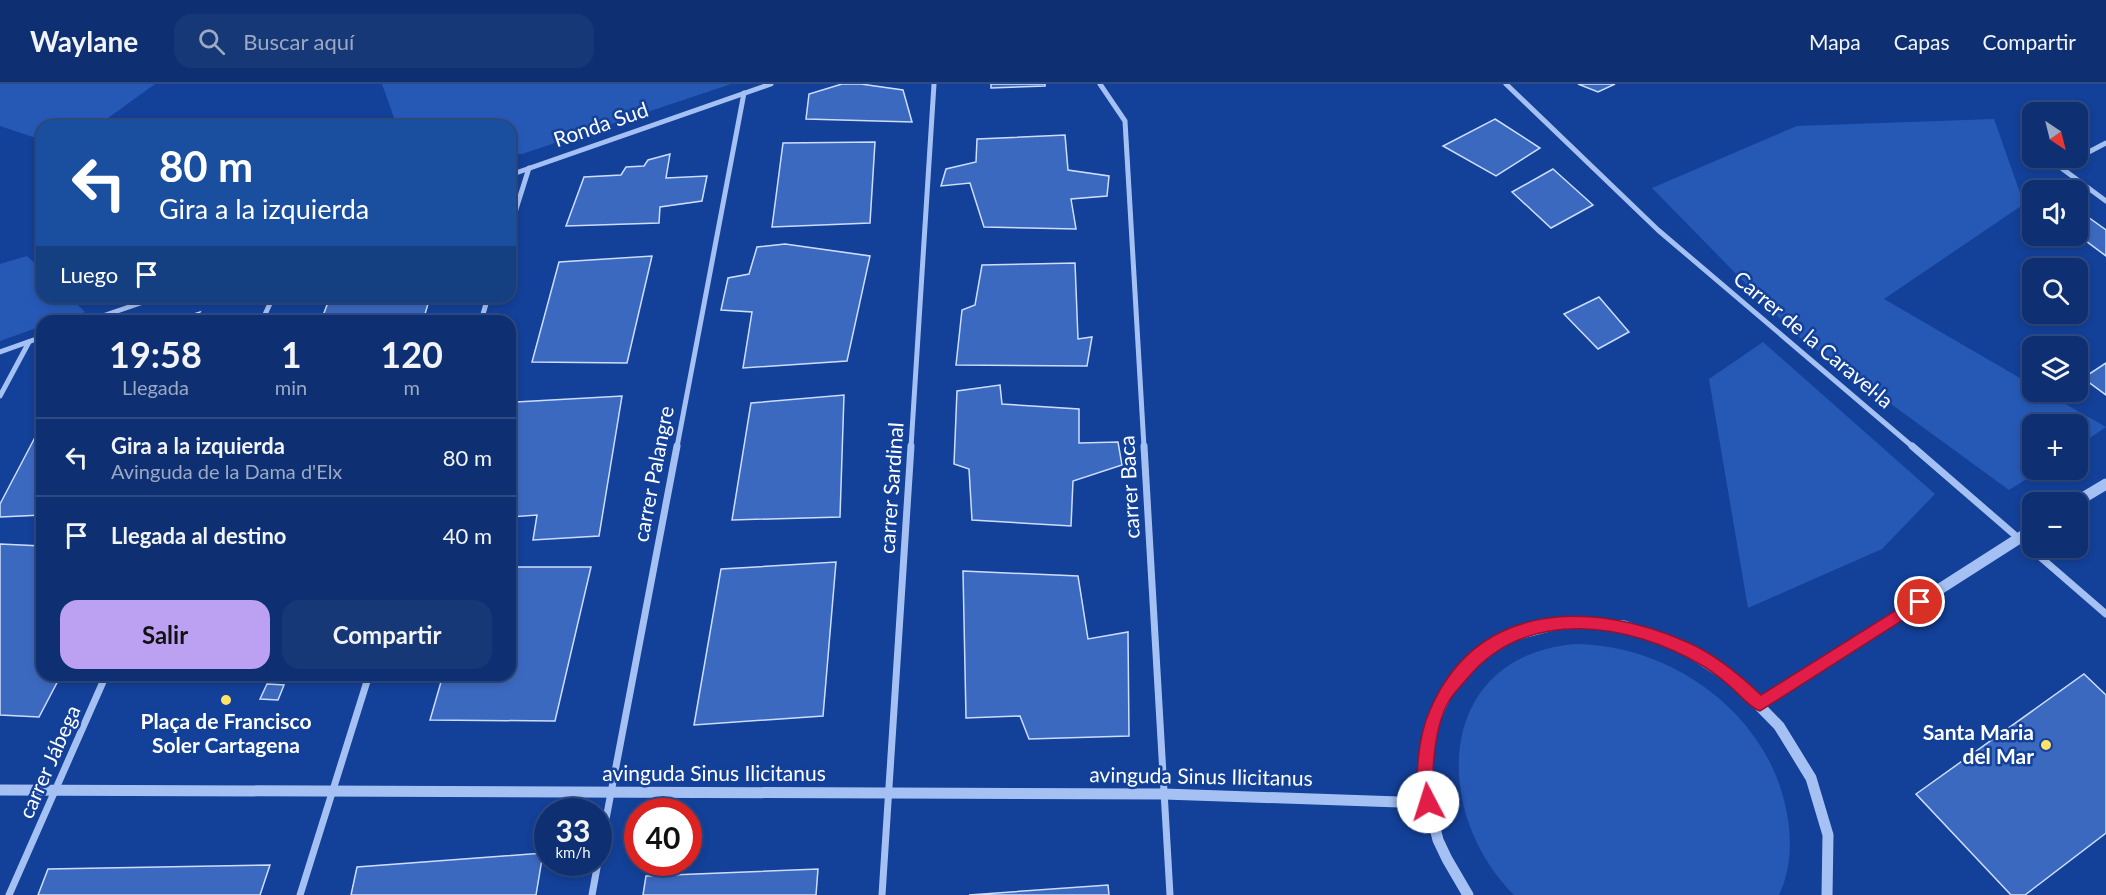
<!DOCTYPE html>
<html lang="es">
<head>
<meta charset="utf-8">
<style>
	:root { --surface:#0e3072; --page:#173877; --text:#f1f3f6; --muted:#9ba9c4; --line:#2e4b84; --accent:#bca0f2 }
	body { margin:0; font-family:Lato,sans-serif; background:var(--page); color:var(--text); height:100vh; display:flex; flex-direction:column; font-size:22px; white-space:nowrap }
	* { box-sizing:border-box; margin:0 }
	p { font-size:20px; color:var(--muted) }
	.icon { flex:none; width:33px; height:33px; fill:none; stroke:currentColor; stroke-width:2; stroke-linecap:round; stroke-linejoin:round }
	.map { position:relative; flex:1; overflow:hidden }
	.details { position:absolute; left:36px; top:231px; width:480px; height:366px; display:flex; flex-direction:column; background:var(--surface); border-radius:18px; box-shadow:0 3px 9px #0003,0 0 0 2px var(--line) }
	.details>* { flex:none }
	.banner { position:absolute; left:36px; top:36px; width:480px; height:183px; border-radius:18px; box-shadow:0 3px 9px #0003,0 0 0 2px var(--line); background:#1a4fa0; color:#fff; overflow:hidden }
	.needle { width:39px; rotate:145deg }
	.buttons { position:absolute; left:2022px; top:18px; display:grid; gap:12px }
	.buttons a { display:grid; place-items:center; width:66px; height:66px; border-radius:12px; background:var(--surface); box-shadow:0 3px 9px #0003,0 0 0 2px var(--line); font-size:30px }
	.speed { position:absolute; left:534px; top:714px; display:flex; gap:12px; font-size:30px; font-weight:700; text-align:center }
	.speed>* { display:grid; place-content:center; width:78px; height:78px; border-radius:50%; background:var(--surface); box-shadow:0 3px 9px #0003,0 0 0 2px var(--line); line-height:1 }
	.speed small { font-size:15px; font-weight:400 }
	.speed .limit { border:9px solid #d22; background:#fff; color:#111 }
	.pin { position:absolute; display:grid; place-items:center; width:51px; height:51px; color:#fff; margin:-26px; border:3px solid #fff; border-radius:50%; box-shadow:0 2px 6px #0007 }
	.me { position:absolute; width:66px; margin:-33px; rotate:355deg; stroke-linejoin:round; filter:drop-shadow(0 0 4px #0008) }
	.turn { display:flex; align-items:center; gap:21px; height:126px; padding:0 24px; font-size:27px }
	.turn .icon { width:78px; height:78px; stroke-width:2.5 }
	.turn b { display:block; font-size:42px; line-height:51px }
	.then { display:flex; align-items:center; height:57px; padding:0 24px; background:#0003; gap:12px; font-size:22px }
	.eta { display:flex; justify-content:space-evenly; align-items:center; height:102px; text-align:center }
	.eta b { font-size:36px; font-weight:700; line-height:42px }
	.button { display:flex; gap:12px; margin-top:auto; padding:12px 24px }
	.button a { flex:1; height:69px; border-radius:18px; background:var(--accent); color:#111; font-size:24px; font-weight:700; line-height:69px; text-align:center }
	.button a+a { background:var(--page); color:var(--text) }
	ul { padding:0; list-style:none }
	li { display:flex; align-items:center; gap:18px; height:78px; padding:0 24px; border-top:2px solid var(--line) }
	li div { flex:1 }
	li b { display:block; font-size:22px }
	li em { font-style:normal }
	header { display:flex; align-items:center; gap:36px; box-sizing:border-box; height:84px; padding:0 30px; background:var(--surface); border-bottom:2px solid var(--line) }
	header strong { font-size:28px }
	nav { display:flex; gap:33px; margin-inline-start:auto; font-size:21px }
	.search { width:420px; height:54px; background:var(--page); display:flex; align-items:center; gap:15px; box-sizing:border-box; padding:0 21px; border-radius:18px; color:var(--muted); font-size:22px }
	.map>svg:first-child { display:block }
	.green { fill:#2659b6 }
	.building { fill:#3c69c0; stroke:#cddefd; stroke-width:1.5 }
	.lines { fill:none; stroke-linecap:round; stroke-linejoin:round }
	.minor-far1 { stroke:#a5c1f3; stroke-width:5 }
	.minor { stroke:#a5c1f3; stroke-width:7 }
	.tertiary { stroke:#a5c1f3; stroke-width:11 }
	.route { fill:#e11d48; stroke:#92132f; stroke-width:1.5 }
	.poi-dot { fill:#ffe267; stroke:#134098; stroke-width:2 }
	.labels { text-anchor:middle; stroke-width:5; stroke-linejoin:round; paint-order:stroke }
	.street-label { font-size:21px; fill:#fff; stroke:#134098 }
	.poi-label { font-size:21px; font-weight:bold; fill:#fff; stroke:#134098 }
</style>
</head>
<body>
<header>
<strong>Waylane</strong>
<div class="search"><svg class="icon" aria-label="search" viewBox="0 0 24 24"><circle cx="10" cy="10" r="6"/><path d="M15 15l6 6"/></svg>Buscar aquí</div>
<nav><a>Mapa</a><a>Capas</a><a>Compartir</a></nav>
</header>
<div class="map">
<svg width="2106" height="811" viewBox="0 0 2106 811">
	<rect width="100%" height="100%" fill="#134098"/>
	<g class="green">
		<path d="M0 0H155L97 42H42V56L0 42Z"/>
		<path d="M382 0H731L522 70H510V42H397Z"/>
		<path d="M1994 35 2024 120 1884 215 2032 301V308H2044L2106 343 2078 362V340H2032V386H2041L2009 406 1795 250 1652 104 1797 42Z"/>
		<path d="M27 172 42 186V213H70L85 228 58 237H42V242L0 257V180Z"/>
		<path d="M1763 258 1935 410 1882 465 1748 524 1709 295Z"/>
		<path d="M1576 560C1673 561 1770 631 1787 730 1792 757 1791 786 1779 811H1514C1430 727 1435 571 1576 560Z"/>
	</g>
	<g class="building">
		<path d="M842 0H861L903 6 912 38 806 35 809 10Z"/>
		<path d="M991 0H1045V2L991 4Z"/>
		<path d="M1578 0H1615L1598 8Z"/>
		<path d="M1495 35 1540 64 1496 92 1443 62Z"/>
		<path d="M1065 51 1068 86 1109 92 1107 112 1071 115 1076 145 984 143 970 99 941 102 946 85 976 78 977 55Z"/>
		<path d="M875 58 870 139 772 143 783 59Z"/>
		<path d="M670 70 666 94 707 92 702 117 660 123 659 139 566 142 584 93 621 91 626 83 644 82 648 76Z"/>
		<path d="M1553 85 1593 121 1551 144 1512 108Z"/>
		<path d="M2081 128 2106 146V172L2078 151V130Z"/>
		<path d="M785 160 870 172 847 277 743 284 752 228 721 226 728 194 749 190 757 163Z"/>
		<path d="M652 172 627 279 532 278 559 178Z"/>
		<path d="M1075 179 1078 255 1092 253 1087 282 956 281 962 226 975 221 982 181Z"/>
		<path d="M330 213H430L423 237H321Z"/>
		<path d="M1599 213 1629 248 1598 265 1564 230Z"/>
		<path d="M200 228 195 237H172Z"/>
		<path d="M2106 279V311L2083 294Z"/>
		<path d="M1000 301 1002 320 1079 325V359L1118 358 1122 381 1073 397 1071 442 972 436 969 385 954 380 957 307Z"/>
		<path d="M844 311 840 433 732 436 751 319Z"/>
		<path d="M622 312 599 452 533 456 537 431 510 433V344L516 318Z"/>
		<path d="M42 340V431L0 433V420Z"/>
		<path d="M0 460 42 462V591H61L39 633 0 631Z"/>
		<path d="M836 478 823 632 694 641 721 485Z"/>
		<path d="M510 483H591L555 637 430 636 443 591H510Z"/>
		<path d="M963 487 1078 492 1088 555 1128 548 1129 652 1029 655 1020 632 966 634Z"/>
		<path d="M2084 590 2106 611V749L2025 811H2011L1916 710Z"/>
		<path d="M267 600 284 601 278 616 260 615Z"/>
		<path d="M543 769 536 811H351L357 783Z"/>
		<path d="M270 781 260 811H38L48 785Z"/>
		<path d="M818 785 816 811H643L646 792Z"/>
		<path d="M1108 801 1109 811H969Z"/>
	</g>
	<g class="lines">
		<g class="minor-far1">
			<path d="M1100 0 1125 37 1144 363"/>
			<path d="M1506 0 1658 146 1913 363"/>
			<path d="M2106 59 2060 83 2106 117"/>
			<path d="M510 91 771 0"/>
			<path d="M510 144 529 84"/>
			<path d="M88 237 158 213"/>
			<path d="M262 237 273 213"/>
			<path d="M481 237 488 213"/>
			<path d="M0 268 42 253"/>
			<path d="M0 312 29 258"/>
			<path d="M677 363 744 9"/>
			<path d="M911 363 934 0"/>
		</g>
		<g class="minor">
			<path d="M1144 362 1170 811"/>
			<path d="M1912 362 2106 530"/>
			<path d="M598 777 677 362"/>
			<path d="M9 811 106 591"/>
			<path d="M300 811 369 591"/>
			<path d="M592 811 598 778"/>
			<path d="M882 811 911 362"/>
		</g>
		<g class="tertiary">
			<path d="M2076 418 2106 400"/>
			<path d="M1760 620 2032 446"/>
			<path d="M0 706 1164 710 1428 719"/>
			<path d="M1468 811 1447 775 1438 756 1428 715 1427 673 1434 637 1448 607 1457 594 1479 570 1507 553 1565 538 1624 542 1682 563 1735 597 1779 642 1811 694 1828 751 1827 811"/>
		</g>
	</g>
	<path class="route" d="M1920 511 1925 513 1927 518 1925 522 1760 627C1749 623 1741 612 1732 604 1723 596 1713 588 1703 582 1629 538 1526 522 1466 596 1460 603 1453 610 1449 617 1437 638 1434 665 1433 688 1433 700 1439 713 1434 724L1428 726 1423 724C1412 698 1419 651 1430 626 1477 517 1591 516 1687 558 1715 570 1739 590 1761 611Z"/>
	<g class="poi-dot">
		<circle cx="226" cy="616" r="6"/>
		<circle cx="2046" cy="661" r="6"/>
	</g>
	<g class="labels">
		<g class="street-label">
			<text transform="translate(601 41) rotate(-19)" y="7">Ronda Sud</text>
			<text transform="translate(1813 256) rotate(40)" y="7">Carrer de la Caravel·la</text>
			<text transform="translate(654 390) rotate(-79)" y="7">carrer Palangre</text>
			<text transform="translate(1130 403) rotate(-93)" y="7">carrer Baca</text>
			<text transform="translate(892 404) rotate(-86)" y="7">carrer Sardinal</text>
			<text transform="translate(50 678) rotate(-66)" y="7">carrer Jábega</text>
			<text x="714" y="697">avinguda Sinus Ilicitanus</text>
			<text transform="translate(1201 693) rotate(1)" y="7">avinguda Sinus Ilicitanus</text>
		</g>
		<g class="poi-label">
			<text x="226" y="645">Plaça de Francisco<tspan x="226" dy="24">Soler Cartagena</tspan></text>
			<text x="2034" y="656" text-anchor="end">Santa Maria<tspan x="2034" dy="24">del Mar</tspan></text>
		</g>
	</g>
</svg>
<div class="buttons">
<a><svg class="needle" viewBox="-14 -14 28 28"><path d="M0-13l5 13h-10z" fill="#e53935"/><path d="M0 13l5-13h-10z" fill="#9ba9c4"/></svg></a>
<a><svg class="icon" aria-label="sound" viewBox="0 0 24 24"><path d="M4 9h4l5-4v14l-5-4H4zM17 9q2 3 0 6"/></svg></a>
<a><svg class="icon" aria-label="search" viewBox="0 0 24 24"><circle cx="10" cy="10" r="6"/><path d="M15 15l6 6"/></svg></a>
<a><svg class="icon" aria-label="layers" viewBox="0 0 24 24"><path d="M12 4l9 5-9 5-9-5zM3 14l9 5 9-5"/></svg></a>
<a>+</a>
<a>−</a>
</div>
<div class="speed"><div>33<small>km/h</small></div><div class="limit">40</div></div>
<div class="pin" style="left:1920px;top:518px;background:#d93025"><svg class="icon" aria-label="arrive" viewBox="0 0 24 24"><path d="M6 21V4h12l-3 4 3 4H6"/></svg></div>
<svg class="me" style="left:1428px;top:718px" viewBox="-20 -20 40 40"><circle r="19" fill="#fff"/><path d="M0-13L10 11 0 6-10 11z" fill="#e11d48"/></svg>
<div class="banner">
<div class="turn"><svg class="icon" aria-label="left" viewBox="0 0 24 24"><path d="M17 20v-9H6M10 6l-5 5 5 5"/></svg><div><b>80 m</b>Gira a la izquierda</div></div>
<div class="then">Luego<svg class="icon" aria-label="arrive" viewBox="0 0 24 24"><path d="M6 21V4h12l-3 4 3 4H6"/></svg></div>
</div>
<section class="details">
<div class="eta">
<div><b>19:58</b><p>Llegada</p></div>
<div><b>1</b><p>min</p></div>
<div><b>120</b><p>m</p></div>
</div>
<ul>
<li><svg class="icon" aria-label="left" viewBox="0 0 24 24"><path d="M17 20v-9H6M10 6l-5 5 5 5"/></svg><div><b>Gira a la izquierda</b><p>Avinguda de la Dama d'Elx</p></div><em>80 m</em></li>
<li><svg class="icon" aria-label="arrive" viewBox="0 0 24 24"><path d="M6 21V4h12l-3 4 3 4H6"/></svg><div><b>Llegada al destino</b></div><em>40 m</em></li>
</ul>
<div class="button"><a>Salir</a><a>Compartir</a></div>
</section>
</div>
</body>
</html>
